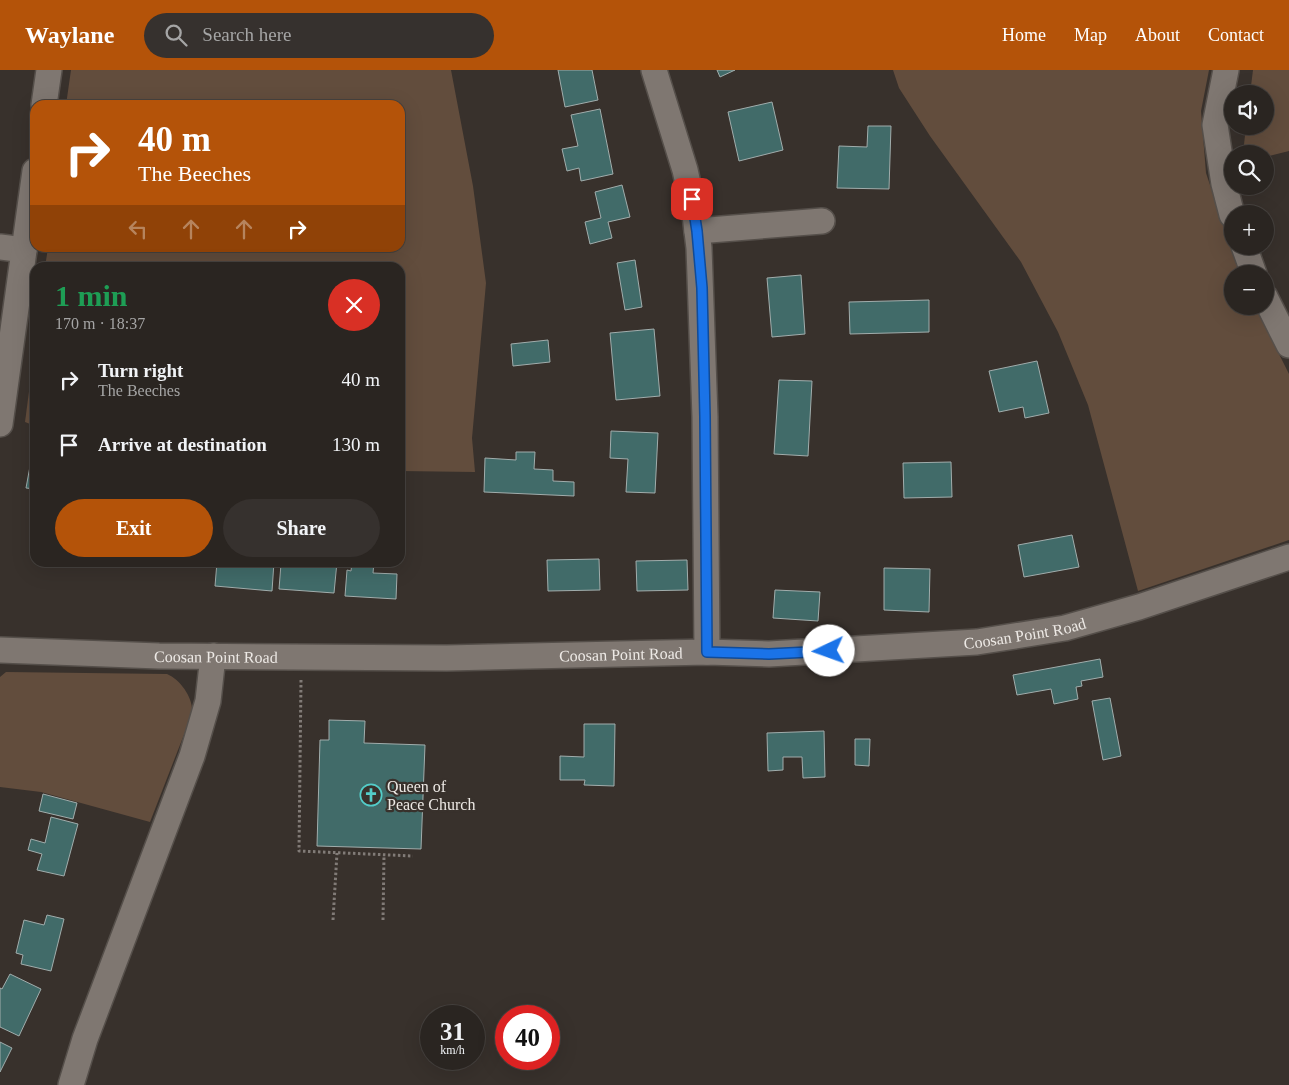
<!DOCTYPE html>
<html lang="en">
<head>
<meta charset="utf-8">
<style>
	:root { --surface:#2a2521; --page:#36312e; --text:#f1f3f6; --muted:#a5a5a5; --line:#46423f; --accent:#b45309 }
	body { margin:0; font-family:Georgia,serif; background:var(--page); color:var(--text); height:100vh; display:flex; flex-direction:column; font-size:19px; white-space:nowrap }
	* { box-sizing:border-box; margin:0 }
	p { font-size:16px; color:var(--muted) }
	.icon { flex:none; width:28px; height:28px; fill:none; stroke:currentColor; stroke-width:2; stroke-linecap:round; stroke-linejoin:round }
	.map { position:relative; flex:1; overflow:hidden }
	.drawer { position:absolute; left:30px; top:192px; width:375px; height:305px; display:flex; flex-direction:column; background:var(--surface); border-radius:15px; box-shadow:0 5px 20px #0002,0 0 0 1px var(--line) }
	.drawer>* { flex:none }
	.top-card { position:absolute; left:30px; top:30px; width:375px; height:152px; border-radius:15px; box-shadow:0 5px 20px #0002,0 0 0 1px var(--line); background:#b45309; color:#fff; overflow:hidden }
	.tools { position:absolute; left:1224px; top:15px; display:grid; gap:10px }
	.tools a { display:grid; place-items:center; width:50px; height:50px; border-radius:50%; background:var(--surface); box-shadow:0 5px 20px #0002,0 0 0 1px var(--line); font-size:25px }
	.speed { position:absolute; left:420px; top:935px; display:flex; gap:10px; font-size:25px; font-weight:700; text-align:center }
	.speed>* { display:grid; place-content:center; width:65px; height:65px; border-radius:50%; background:var(--surface); box-shadow:0 5px 20px #0002,0 0 0 1px var(--line); line-height:1 }
	.speed small { font-size:12px; font-weight:400 }
	.speed .limit { border:8px solid #d22; background:#fff; color:#111 }
	.pin { position:absolute; display:grid; place-items:center; width:42px; height:42px; color:#fff; margin:-21px; border-radius:10px; box-shadow:0 2px 8px #0006 }
	.me { position:absolute; width:55px; margin:-28px; rotate:267deg; stroke-linejoin:round; filter:drop-shadow(0 0 4px #0008) }
	.turn { display:flex; align-items:center; gap:18px; height:105px; padding:0 25px; font-size:22px }
	.turn .icon { width:65px; height:65px; stroke-width:2.5 }
	.turn b { display:block; font-size:35px; line-height:42px }
	.lanes { display:flex; align-items:center; height:48px; padding:0 25px; background:#0003; justify-content:center; gap:25px; direction:ltr }
	.lanes .off { opacity:.35 }
	.round { display:grid; place-items:center; flex:none; width:52px; height:52px; border-radius:26px; background:var(--page) }
	.headline { display:flex; align-items:center; justify-content:space-between; height:85px; padding:0 25px }
	h1 { font-size:30px; font-weight:800; line-height:38px; color:#1e9e55 }
	.action { display:flex; gap:10px; margin-top:auto; padding:10px 25px }
	.action a { flex:1; height:58px; border-radius:30px; background:var(--accent); color:#fff; font-size:20px; font-weight:800; line-height:58px; text-align:center }
	.action a+a { background:var(--page); color:var(--text) }
	ul { padding:0; list-style:none }
	li { display:flex; align-items:center; gap:15px; height:65px; padding:0 25px }
	li div { flex:1 }
	li b { display:block; font-size:19px }
	li em { font-style:normal }
	header { display:flex; align-items:center; gap:30px; box-sizing:border-box; height:70px; padding:0 25px; background:var(--accent); color:#fff }
	header strong { font-size:24px }
	nav { display:flex; gap:28px; margin-inline-start:auto; font-size:18px }
	.search { width:350px; height:45px; background:var(--page); display:flex; align-items:center; gap:12px; box-sizing:border-box; padding:0 18px; border-radius:28px; color:var(--muted); font-size:19px }
	.map>svg:first-child { display:block }
	.green { fill:#624d3d }
	.building { fill:#416b69; stroke:#a1adac }
	.lines { fill:none; stroke-linecap:round; stroke-linejoin:round }
	.minor-casing { stroke:#554f4a; stroke-width:28 }
	.path { stroke:#817b77; stroke-width:3; stroke-dasharray:2.5 2.5; stroke-linecap:butt }
	.minor { stroke:#7f7771; stroke-width:25 }
	.route-casing { stroke:#114b97; stroke-width:12 }
	.route { stroke:#1a73e8; stroke-width:9 }
	.labels { text-anchor:middle; stroke-width:4.5; stroke-linejoin:round; paint-order:stroke }
	.street-label { font-size:16px; fill:#ede9e5; stroke:#38312c }
	.poi-label { font-size:16px; fill:#ede9e5; stroke:#38312c; text-anchor:start }
</style>
</head>
<body>
<header>
<strong>Waylane</strong>
<div class="search"><svg class="icon" aria-label="search" viewBox="0 0 24 24"><circle cx="10" cy="10" r="6"/><path d="M15 15l6 6"/></svg>Search here</div>
<nav><a>Home</a><a>Map</a><a>About</a><a>Contact</a></nav>
</header>
<div class="map">
<svg width="1289" height="1015" viewBox="0 0 1289 1015">
	<rect width="100%" height="100%" fill="#38312c"/>
	<g class="green">
		<path d="M71 0H451L473 116 486 213 472 368 475 402 400 401V198L45 197 48 178H400V35H66Z"/>
		<path d="M893 0H1209L1201 41 1206 103 1240 204H1232V236H1255L1289 304V470L1138 521 1088 335 1058 262 1021 192 930 66 899 18Z"/>
		<path d="M1253 0H1289V81L1265 87V84H1243L1246 56H1265V24H1250Z"/>
		<path d="M35 276V356L25 352Z"/>
		<path d="M6 602 167 604C181 610 194 629 192 644L150 752 41 722 0 717V607Z"/>
	</g>
	<g class="building">
		<path d="M558 0H592L598 30 565 37Z"/>
		<path d="M717 0H735L720 7Z"/>
		<path d="M772 32 783 80 739 91 728 42Z"/>
		<path d="M600 39 613 104 581 111 579 98 567 101 562 79 578 76 571 45Z"/>
		<path d="M868 56H891L889 119 837 118 839 76 867 77Z"/>
		<path d="M622 115 630 147 608 152 612 168 590 174 585 152 601 148 595 122Z"/>
		<path d="M635 190 642 237 625 240 617 193Z"/>
		<path d="M801 205 805 264 772 267 767 208Z"/>
		<path d="M929 230V262L850 264 849 232Z"/>
		<path d="M654 259 660 326 616 330 610 263Z"/>
		<path d="M548 270 550 292 513 296 511 274Z"/>
		<path d="M1037 291 1049 343 1025 348 1023 337 999 342 989 301Z"/>
		<path d="M779 310 812 311 808 386 774 384Z"/>
		<path d="M611 361 658 363 655 423 626 422 628 389 610 388Z"/>
		<path d="M516 382H535L534 399 553 400V411L574 412V426L484 422 485 388 516 390Z"/>
		<path d="M31 391 35 392V419L26 418Z"/>
		<path d="M951 392 952 427 904 428 903 393Z"/>
		<path d="M1072 465 1079 497 1024 507 1018 475Z"/>
		<path d="M599 489 600 520 548 521 547 490Z"/>
		<path d="M687 490 688 520 637 521 636 491Z"/>
		<path d="M217 492H274L272 521 215 516Z"/>
		<path d="M292 492H337L334 523 279 519 281 494 292 495Z"/>
		<path d="M352 492H374L373 503 397 504 396 529 345 526 347 500 351 501Z"/>
		<path d="M884 498 930 499 929 542 884 540Z"/>
		<path d="M775 520 820 522 818 551 773 548Z"/>
		<path d="M1100 589 1103 607 1081 611 1082 616 1076 617 1078 629 1054 634 1051 619 1017 625 1013 605Z"/>
		<path d="M1110 628 1121 686 1103 690 1092 631Z"/>
		<path d="M329 650 365 651 364 673 425 675 421 779 317 776 320 670H329Z"/>
		<path d="M584 654H615L614 716 584 715 585 710H560V686L584 687Z"/>
		<path d="M824 661 825 707 803 708 802 687H783V700L768 701 767 663Z"/>
		<path d="M855 669H870L869 696 855 695Z"/>
		<path d="M43 724 77 733 73 749 39 741Z"/>
		<path d="M51 747 78 754 64 806 37 800 42 784 28 780 31 769 45 773Z"/>
		<path d="M47 845 64 849 51 901 21 894 23 885 16 883 24 850 44 855Z"/>
		<path d="M10 904 41 919 19 966 0 957V918L2 919Z"/>
		<path d="M0 972 12 978 0 1002Z"/>
	</g>
	<g class="lines">
		<g class="minor-casing">
			<g id="minor">
				<path d="M654 0 685 100 695 145 699 178 705 347 707 582"/>
				<path d="M1226 0 1215 55 1224 114 1232 145"/>
				<path d="M44 35 49 0"/>
				<path d="M697 161 822 151"/>
				<path d="M1244 176 1254 204"/>
				<path d="M0 177 24 180"/>
				<path d="M1265 227 1289 275"/>
				<path d="M0 354 35 101"/>
				<path id="s1" d="M0 580 159 586 447 588 707 582 769 584 977 572 1065 558 1139 537 1289 487"/>
				<path d="M71 1015 85 969 192 686 208 631 213 586"/>
			</g>
		</g>
		<g class="path">
			<path d="M301 610 299 781 413 786"/>
			<path d="M333 850 337 783"/>
			<path d="M383 850 384 785"/>
		</g>
		<use href="#minor" class="minor"/>
	</g>
	<g class="lines">
		<g class="route-casing">
			<path id="route" d="M692 129 697 161 702 218 705 347 707 582 769 584 829 581"/>
		</g>
		<use href="#route" class="route"/>
	</g>
	<defs>
		<g id="church-ring" transform="scale(1.125)"><circle r="9.5" fill="#38312c" stroke="#53cdc9" stroke-width="1.5"/><path d="M-1.2-6h2.4v3.5h3.3v2.4h-3.3V6h-2.4V-.1h-3.3v-2.4h3.3Z" fill="#53cdc9"/></g>
	</defs>
	<g fill-rule="evenodd">
		<use href="#church-ring" x="371" y="725"/>
	</g>
	<g class="labels">
		<g class="street-label">
			<text dy="6" stroke="none"><textPath href="#s1" startOffset="1026">Coosan Point Road</textPath></text>
			<text dy="6" stroke="none"><textPath href="#s1" startOffset="621">Coosan Point Road</textPath></text>
			<text dy="6" stroke="none"><textPath href="#s1" startOffset="216">Coosan Point Road</textPath></text>
		</g>
		<g class="poi-label">
			<text x="387" y="722">Queen of<tspan x="387" dy="18">Peace Church</tspan></text>
		</g>
	</g>
</svg>
<div class="tools">
<a><svg class="icon" aria-label="sound" viewBox="0 0 24 24"><path d="M4 9h4l5-4v14l-5-4H4zM17 9q2 3 0 6"/></svg></a>
<a><svg class="icon" aria-label="search" viewBox="0 0 24 24"><circle cx="10" cy="10" r="6"/><path d="M15 15l6 6"/></svg></a>
<a>+</a>
<a>−</a>
</div>
<div class="speed"><div>31<small>km/h</small></div><div class="limit">40</div></div>
<div class="pin" style="left:692px;top:129px;background:#d93025"><svg class="icon" aria-label="arrive" viewBox="0 0 24 24"><path d="M6 21V4h12l-3 4 3 4H6"/></svg></div>
<svg class="me" style="left:829px;top:581px" viewBox="-20 -20 40 40"><circle r="19" fill="#fff"/><path d="M0-13L10 11 0 6-10 11z" fill="#1a73e8"/></svg>
<div class="top-card">
<div class="turn"><svg class="icon" aria-label="right" viewBox="0 0 24 24"><path d="M7 20v-9h11M14 6l5 5-5 5"/></svg><div><b>40 m</b>The Beeches</div></div>
<div class="lanes"><svg class="icon off" aria-label="left" viewBox="0 0 24 24"><path d="M17 20v-9H6M10 6l-5 5 5 5"/></svg><svg class="icon off" aria-label="ahead" viewBox="0 0 24 24"><path d="M12 20V5M6 11l6-6 6 6"/></svg><svg class="icon off" aria-label="ahead" viewBox="0 0 24 24"><path d="M12 20V5M6 11l6-6 6 6"/></svg><svg class="icon" aria-label="right" viewBox="0 0 24 24"><path d="M7 20v-9h11M14 6l5 5-5 5"/></svg></div>
</div>
<section class="drawer">
<div class="headline"><div><h1>1 min</h1><p>170 m · 18:37</p></div><a class="round" style="background:#d93025;color:#fff"><svg class="icon" aria-label="close" viewBox="0 0 24 24"><path d="M6 6l12 12M18 6L6 18"/></svg></a></div>
<ul>
<li><svg class="icon" aria-label="right" viewBox="0 0 24 24"><path d="M7 20v-9h11M14 6l5 5-5 5"/></svg><div><b>Turn right</b><p>The Beeches</p></div><em>40 m</em></li>
<li><svg class="icon" aria-label="arrive" viewBox="0 0 24 24"><path d="M6 21V4h12l-3 4 3 4H6"/></svg><div><b>Arrive at destination</b></div><em>130 m</em></li>
</ul>
<div class="action"><a>Exit</a><a>Share</a></div>
</section>
</div>
</body>
</html>
